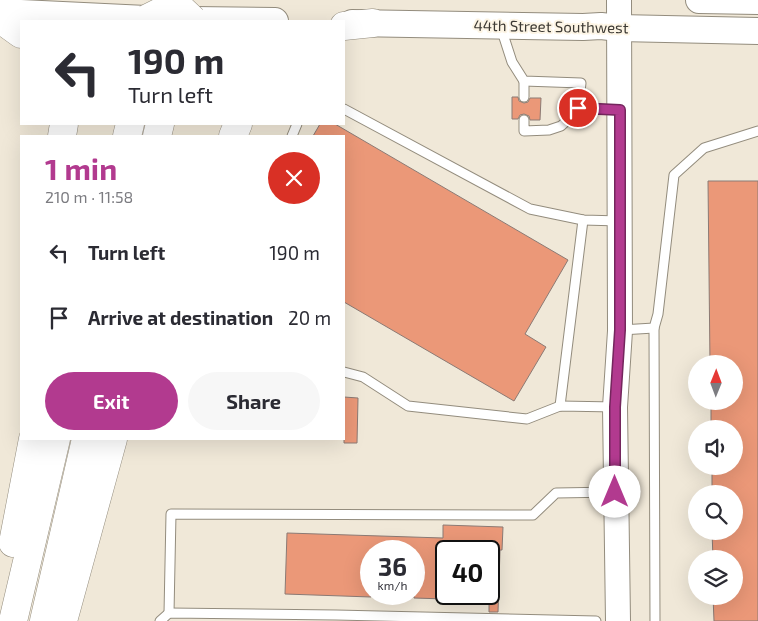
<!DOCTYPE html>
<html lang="en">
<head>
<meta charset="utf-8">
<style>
	:root { --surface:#fff; --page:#f7f7f7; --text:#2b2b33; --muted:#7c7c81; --accent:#b23a8f }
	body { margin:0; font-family:"Exo 2",sans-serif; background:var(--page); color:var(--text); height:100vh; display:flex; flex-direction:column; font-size:19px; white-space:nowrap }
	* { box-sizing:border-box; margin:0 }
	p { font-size:16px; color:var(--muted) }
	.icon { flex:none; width:28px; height:28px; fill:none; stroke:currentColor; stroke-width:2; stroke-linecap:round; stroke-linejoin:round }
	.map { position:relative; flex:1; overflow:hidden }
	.side { position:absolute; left:20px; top:135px; width:325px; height:305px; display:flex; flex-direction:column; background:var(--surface); border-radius:0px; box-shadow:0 5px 20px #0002 }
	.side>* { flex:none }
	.guide { position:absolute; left:20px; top:20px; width:325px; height:105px; border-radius:0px; box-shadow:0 5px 20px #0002; background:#fff; color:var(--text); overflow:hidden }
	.needle { width:32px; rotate:1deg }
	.tools { position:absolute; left:688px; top:355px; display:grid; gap:10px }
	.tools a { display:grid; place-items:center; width:55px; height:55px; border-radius:50%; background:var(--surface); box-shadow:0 5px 20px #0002; font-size:25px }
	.speed { position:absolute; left:360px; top:540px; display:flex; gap:10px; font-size:25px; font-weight:700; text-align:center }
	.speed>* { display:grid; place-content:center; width:65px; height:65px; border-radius:50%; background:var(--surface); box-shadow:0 5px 20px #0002; line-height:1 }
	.speed small { font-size:12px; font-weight:400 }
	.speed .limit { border:2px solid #111; border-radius:8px; background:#fff; color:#111 }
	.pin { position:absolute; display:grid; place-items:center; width:42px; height:42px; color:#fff; margin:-21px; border:2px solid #fff; border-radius:50%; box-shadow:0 1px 5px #0007 }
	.me { position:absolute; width:55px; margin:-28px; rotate:0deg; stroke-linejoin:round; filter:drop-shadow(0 0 4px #0008) }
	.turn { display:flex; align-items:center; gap:18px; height:105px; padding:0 25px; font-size:22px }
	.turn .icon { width:65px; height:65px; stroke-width:2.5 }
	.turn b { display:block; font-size:35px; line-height:42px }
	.round { display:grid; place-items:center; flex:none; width:52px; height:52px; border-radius:26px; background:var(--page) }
	.head { display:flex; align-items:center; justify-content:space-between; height:85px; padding:0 25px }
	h1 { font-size:30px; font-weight:700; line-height:38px; color:var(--accent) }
	.primary-button { display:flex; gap:10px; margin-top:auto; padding:10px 25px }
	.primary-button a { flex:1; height:58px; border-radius:30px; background:var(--accent); color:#fff; font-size:20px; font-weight:700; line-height:58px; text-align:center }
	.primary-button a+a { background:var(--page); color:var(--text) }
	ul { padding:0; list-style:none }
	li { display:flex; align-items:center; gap:15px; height:65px; padding:0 25px }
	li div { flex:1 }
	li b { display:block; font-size:19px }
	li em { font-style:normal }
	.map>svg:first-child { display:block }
	.building { fill:#eb9878; stroke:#8b7a74 }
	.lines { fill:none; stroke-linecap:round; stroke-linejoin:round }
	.lane-casing { stroke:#938c7d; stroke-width:11 }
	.secondary-casing { stroke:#938c7d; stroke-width:26 }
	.primary-casing { stroke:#938c7d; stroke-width:28 }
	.highway-casing { stroke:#938c7d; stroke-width:29 }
	.lane { stroke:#fff; stroke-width:9 }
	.secondary { stroke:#fff; stroke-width:24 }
	.primary { stroke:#fff; stroke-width:26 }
	.highway { stroke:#fff; stroke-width:28 }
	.highway-bridge-casing { stroke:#938c7d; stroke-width:29; stroke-linecap:butt }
	.highway-bridge { stroke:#fff; stroke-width:28 }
	.route-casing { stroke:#74265d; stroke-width:12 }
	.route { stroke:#b23a8f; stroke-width:9 }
	.labels { text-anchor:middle; stroke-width:4; stroke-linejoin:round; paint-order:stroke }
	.street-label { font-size:15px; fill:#3d3a34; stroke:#fdf5e5 }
</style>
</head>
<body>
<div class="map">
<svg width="758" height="621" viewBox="0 0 758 621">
	<rect width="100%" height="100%" fill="#f0e8d8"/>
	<g class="building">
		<path d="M512 97H518L519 101 524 103 528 102 530 98H541L540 120H530L529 116 524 114 520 115 518 119H512Z"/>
		<path d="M320 124H335L568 260 525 334 546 347 514 401 344 302V136H313Z"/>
		<path d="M708 181H758V621H714L713 596H734V559H713L712 531H734V494H712V466H734V429H711V401H734V364H710Z"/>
		<path d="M344 397 358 398 357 443H344Z"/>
		<path d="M443 525 503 527 502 550H500L498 612H489V551H446V599L414 598V551H371V597L285 594 287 533 443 538Z"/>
	</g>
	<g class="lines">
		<g class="lane-casing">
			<g id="lane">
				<path d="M501 28 512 62 524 81 581 83 578 108 573 115 561 126 549 130 524 131V120"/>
				<path d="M524 97V81"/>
				<path d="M578 108 618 110"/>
				<path d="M344 109 530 209 583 220 620 221"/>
				<path d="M292 136 297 124"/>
				<path d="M654 328 655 621"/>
				<path d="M621 330 654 328 658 314 674 175 704 148 758 131"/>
				<path d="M344 372 363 377 408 406 527 419 560 406 615 407"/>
				<path d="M560 406 583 220"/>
				<path d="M169 613 171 514 533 515 556 493 615 492"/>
				<path d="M160 621 169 613 336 615 596 621"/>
			</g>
		</g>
		<g class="secondary-casing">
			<path id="secondary" d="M618 621 615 407 620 331 619 0"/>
		</g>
		<g class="primary-casing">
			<g id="primary">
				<path d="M699 0 758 1"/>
				<path d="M0 12 146 19"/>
				<path d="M193 20 275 21"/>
				<path d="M352 23 583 27 601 26 619 28 758 31"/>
			</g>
		</g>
		<g class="highway-casing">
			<g id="highway">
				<path d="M0 19 21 34"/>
				<path d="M344 26 373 23"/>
				<path d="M62 136 64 124"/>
				<path d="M127 136 130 124"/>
				<path d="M157 136 160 124"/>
				<path d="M233 136 238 124"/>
				<path d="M13 543 33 439"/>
				<path d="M13 621 56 439"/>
				<path d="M44 621 86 439"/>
				<path d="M63 621 113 439"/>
			</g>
		</g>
		<use href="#lane" class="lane"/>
		<use href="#secondary" class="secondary"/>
		<use href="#primary" class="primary"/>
		<use href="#highway" class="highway"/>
		<g class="highway-bridge-casing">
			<path id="highway-bridge" d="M146 19 176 4 193 20"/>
		</g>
		<use href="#highway-bridge" class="highway-bridge"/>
	</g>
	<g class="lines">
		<g class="route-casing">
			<path id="route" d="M578 108 620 110V330L615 407V492"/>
		</g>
		<use href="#route" class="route"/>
	</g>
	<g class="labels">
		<g class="street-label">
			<text transform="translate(551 27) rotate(1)" y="5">44th Street Southwest</text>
		</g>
	</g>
</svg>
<div class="tools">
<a><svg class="needle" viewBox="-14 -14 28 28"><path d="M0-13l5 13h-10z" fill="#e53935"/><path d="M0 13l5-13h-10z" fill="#7c7c81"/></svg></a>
<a><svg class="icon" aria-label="sound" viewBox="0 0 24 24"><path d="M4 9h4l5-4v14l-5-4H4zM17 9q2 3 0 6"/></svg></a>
<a><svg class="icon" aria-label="search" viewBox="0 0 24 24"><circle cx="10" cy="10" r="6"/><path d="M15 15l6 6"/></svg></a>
<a><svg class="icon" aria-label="layers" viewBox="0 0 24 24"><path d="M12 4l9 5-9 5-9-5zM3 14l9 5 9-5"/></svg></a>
</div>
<div class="speed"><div>36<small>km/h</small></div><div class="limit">40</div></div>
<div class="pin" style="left:578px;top:108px;background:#d93025"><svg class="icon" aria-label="arrive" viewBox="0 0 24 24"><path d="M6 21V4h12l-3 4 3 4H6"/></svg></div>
<svg class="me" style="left:615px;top:492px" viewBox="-20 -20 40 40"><circle r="19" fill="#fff"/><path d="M0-13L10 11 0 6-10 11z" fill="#b23a8f"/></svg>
<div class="guide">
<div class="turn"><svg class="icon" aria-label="left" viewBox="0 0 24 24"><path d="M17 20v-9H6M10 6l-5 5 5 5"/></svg><div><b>190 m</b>Turn left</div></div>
</div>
<section class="side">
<div class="head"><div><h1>1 min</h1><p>210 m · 11:58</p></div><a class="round" style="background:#d93025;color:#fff"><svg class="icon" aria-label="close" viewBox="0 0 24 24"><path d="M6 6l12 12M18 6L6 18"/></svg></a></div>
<ul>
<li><svg class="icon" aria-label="left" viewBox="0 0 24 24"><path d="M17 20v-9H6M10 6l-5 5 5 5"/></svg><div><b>Turn left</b></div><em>190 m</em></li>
<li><svg class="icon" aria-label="arrive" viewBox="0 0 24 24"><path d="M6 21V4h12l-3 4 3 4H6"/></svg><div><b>Arrive at destination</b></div><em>20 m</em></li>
</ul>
<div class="primary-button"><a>Exit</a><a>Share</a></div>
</section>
</div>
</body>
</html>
